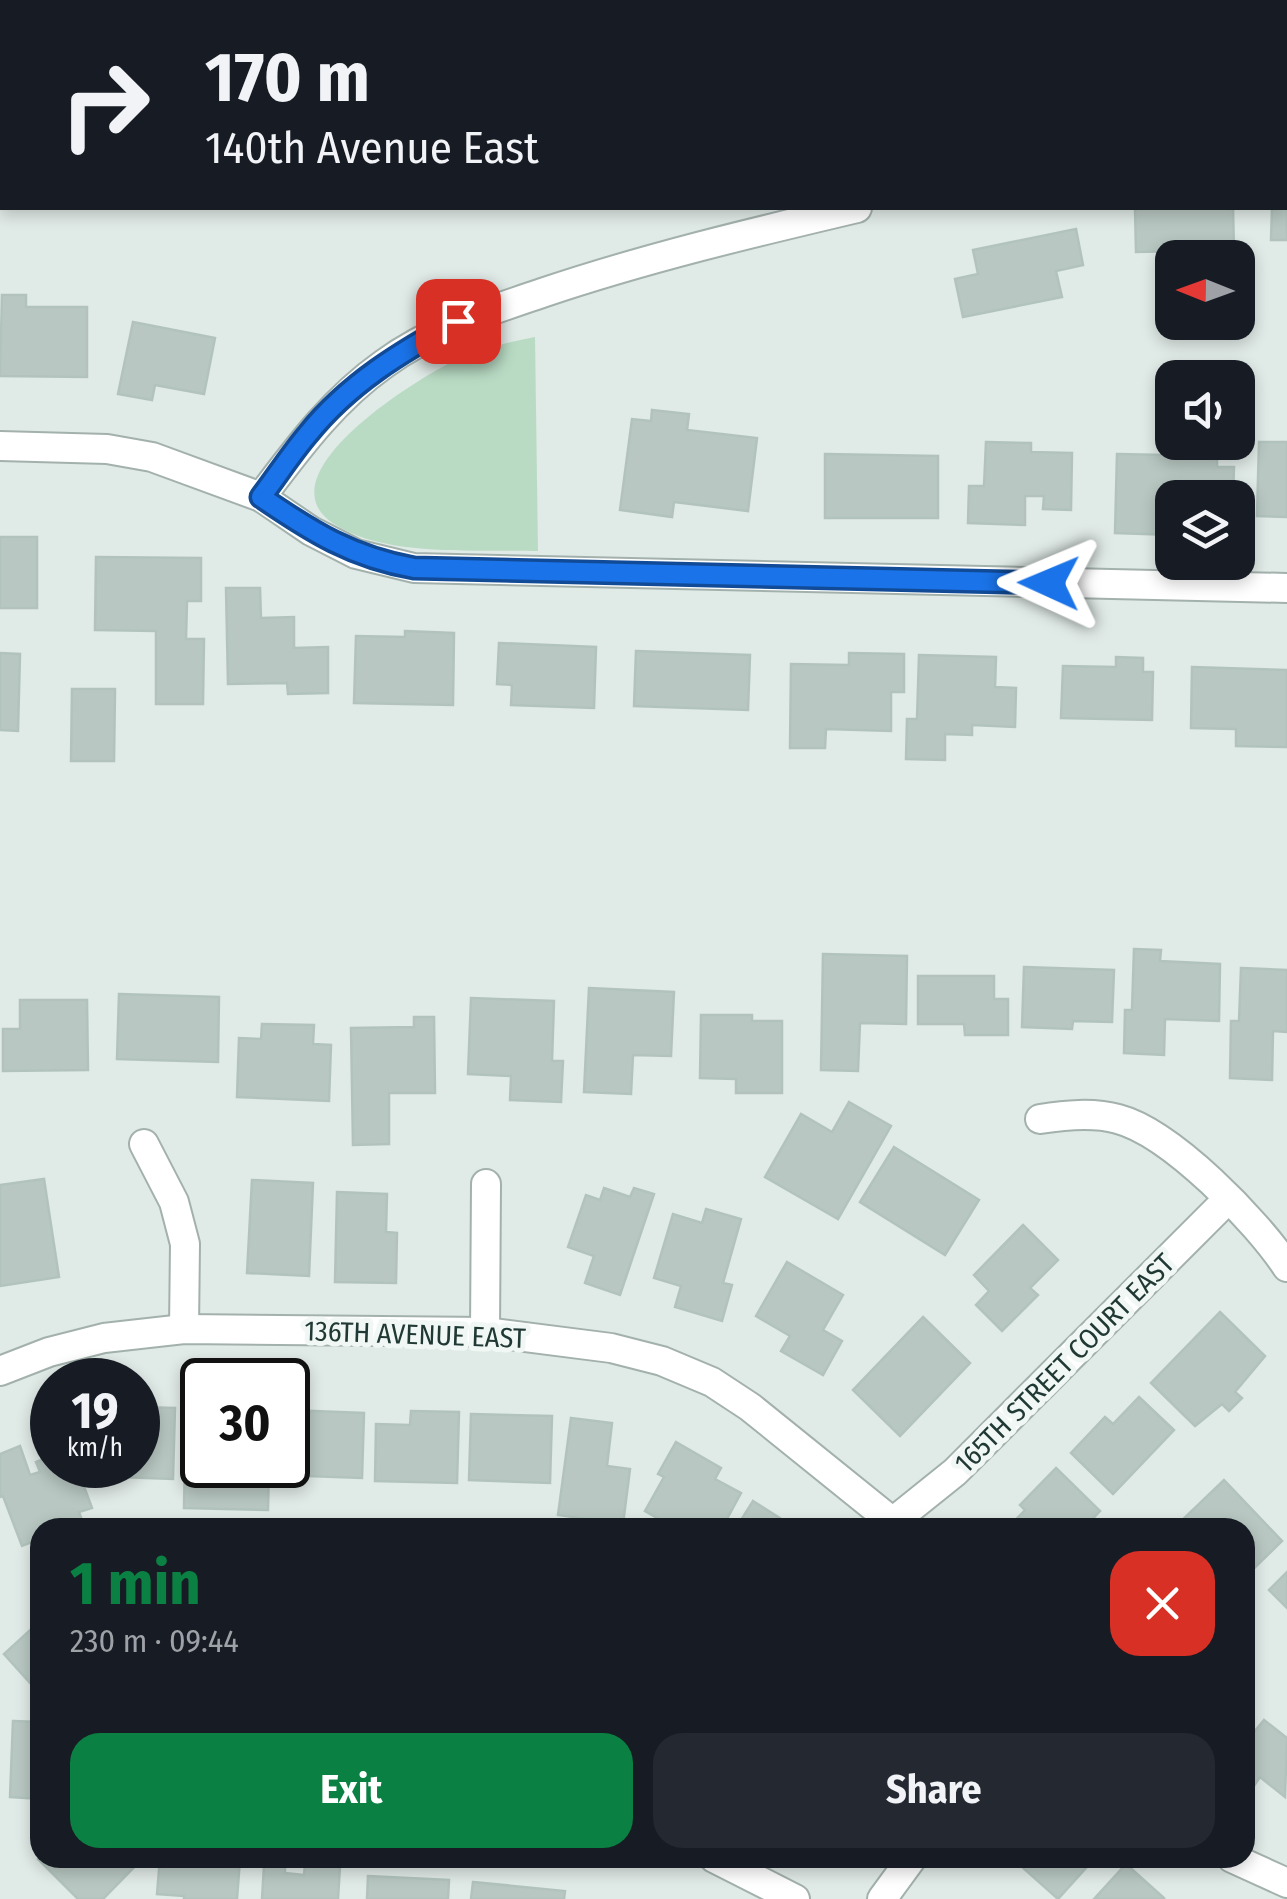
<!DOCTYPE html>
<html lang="en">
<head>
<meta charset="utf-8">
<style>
	:root { --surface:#171b24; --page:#242831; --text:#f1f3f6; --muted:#9ea1a6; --accent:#0b8043 }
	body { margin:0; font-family:"Fira Sans Condensed",sans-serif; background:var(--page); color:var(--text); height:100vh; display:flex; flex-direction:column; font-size:38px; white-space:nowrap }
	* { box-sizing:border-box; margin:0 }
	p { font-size:32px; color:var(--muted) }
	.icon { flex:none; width:55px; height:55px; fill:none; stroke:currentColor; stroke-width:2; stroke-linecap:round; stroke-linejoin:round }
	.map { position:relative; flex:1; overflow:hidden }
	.details { position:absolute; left:30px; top:1518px; width:1225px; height:350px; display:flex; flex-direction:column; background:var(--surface); border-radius:30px; box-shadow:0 5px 15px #0003 }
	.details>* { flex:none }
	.hud { position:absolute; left:0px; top:0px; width:1288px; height:210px; box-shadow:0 5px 15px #0003; background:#171b24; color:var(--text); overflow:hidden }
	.needle { width:65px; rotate:271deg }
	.fabs { position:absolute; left:1155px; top:240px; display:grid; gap:20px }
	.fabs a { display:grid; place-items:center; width:100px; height:100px; border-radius:20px; background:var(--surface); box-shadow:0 5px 15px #0003; font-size:50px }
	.speed { position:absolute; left:30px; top:1358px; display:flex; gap:20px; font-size:50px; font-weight:700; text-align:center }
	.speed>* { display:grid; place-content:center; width:130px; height:130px; border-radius:50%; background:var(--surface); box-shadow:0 5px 15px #0003; line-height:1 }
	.speed small { font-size:25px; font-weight:400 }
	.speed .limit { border:5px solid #111; border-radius:15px; background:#fff; color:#111 }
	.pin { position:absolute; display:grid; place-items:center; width:85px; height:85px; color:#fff; margin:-42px; border-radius:20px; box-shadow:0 5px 15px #0006 }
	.me { position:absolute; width:110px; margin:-55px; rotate:271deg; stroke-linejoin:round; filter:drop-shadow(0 0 8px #0008) }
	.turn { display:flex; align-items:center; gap:35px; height:210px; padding:0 40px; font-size:45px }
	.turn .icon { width:130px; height:130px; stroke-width:2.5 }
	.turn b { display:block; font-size:70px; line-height:85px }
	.round { display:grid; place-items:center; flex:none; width:105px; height:105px; border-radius:30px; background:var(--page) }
	.summary { display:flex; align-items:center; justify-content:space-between; height:170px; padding:0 40px }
	h1 { font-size:60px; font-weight:700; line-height:75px; color:var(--accent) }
	.action { display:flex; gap:20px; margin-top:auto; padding:20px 40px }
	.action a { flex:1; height:115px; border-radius:30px; background:var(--accent); color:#fff; font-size:40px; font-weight:700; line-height:115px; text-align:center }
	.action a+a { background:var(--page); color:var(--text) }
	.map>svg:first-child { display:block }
	.green { fill:#b9dbc4 }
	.building { fill:#b8c7c2; stroke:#b2c3bd; stroke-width:2.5 }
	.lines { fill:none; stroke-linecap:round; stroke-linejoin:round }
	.minor-casing { stroke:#a3b1ad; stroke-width:32 }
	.minor { stroke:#fff; stroke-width:28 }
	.route-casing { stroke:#114b97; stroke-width:25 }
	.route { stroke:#1a73e8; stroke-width:18 }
	.labels { text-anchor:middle; stroke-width:10; stroke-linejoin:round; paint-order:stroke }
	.street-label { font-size:28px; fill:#213934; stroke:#f0f7f4 }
</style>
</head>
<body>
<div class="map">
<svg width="1287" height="1899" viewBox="0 0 1287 1899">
	<rect width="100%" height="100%" fill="#e0eae6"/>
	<g class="green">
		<path d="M0 0H855L2 2 0 189Z"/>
		<path d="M535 337 538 551C477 549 387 558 334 524 260 476 416 379 454 361 479 348 507 343 535 337Z"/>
	</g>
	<g class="building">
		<path d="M1285 166 1287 240H1271L1272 208H1285Z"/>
		<path d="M1135 208H1233L1234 250 1136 252Z"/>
		<path d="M1076 229 1083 265 1056 271 1062 297 963 317 955 279 978 274 973 250Z"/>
		<path d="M2 295H26V307H87V377L0 376Z"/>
		<path d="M133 322 215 338 204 394 155 385 152 400 118 394Z"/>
		<path d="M652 410 689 414 687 430 757 438 748 511 674 502 672 517 620 510 632 419 651 421Z"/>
		<path d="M986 442 1031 443V452L1072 453 1071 510 1043 509 1044 496H1025V525L968 523 969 486H984Z"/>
		<path d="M1259 442H1287V517L1257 516Z"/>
		<path d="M825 454 938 456V518H825Z"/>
		<path d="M1117 454 1217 456V467H1234L1233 498H1172V535L1115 533Z"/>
		<rect x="0" y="537" width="37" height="71"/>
		<path d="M96 557 201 558V601H187L186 639H204L203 704H156V631L95 630Z"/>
		<path d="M226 588H260L261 618 294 617V648L328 647V693L288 694 287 683 228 684Z"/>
		<path d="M405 631 454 633 453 705 354 703 356 636 405 637Z"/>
		<path d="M499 643 596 647 594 708 511 705 512 685 497 684Z"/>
		<path d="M636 651 750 655 748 710 634 706Z"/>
		<path d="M0 653 20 654 18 731 0 730Z"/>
		<path d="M849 653 904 654V692H891V731L826 729 825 748H790L791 664 849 665Z"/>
		<path d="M919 655 996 657 995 687 1016 688 1015 727 972 725V735L945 734V760L906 759 907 719H917Z"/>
		<path d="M1116 657 1143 658V672H1153L1152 720 1061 718 1063 666 1116 667Z"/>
		<path d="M1192 667 1287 670V747L1236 746V729L1191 728Z"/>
		<path d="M72 689H115L114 761H71Z"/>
		<path d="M1134 949 1161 950 1160 961 1220 964 1219 1021 1165 1019 1164 1055 1124 1053 1125 1010H1132Z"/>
		<path d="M823 954 907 956 906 1024 860 1023 858 1071 821 1070Z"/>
		<path d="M1024 967 1114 970 1112 1022 1073 1021 1072 1029 1022 1027Z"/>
		<path d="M1241 968 1287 970V1032L1273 1031 1272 1080 1230 1078 1231 1021H1239Z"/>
		<path d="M918 976H994V999H1008V1035H965L964 1024H918Z"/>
		<path d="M589 988 674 992 671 1056 633 1055 631 1094 584 1092Z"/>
		<path d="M119 994 219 997 218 1062 117 1059Z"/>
		<path d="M471 998 554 1001 552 1061H563L561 1102 510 1100 511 1076 468 1074Z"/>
		<path d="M20 1000H87L88 1070 3 1071V1029H20Z"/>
		<path d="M701 1015H752V1021H782V1093H736V1079L700 1078Z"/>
		<path d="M414 1017H434L435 1093H389V1144L353 1145 351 1028 414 1027Z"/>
		<path d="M262 1024 314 1025 313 1044 331 1045 329 1101 237 1097 239 1038 261 1039Z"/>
		<path d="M849 1102 891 1126 838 1219 765 1177 801 1114 832 1132Z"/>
		<path d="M894 1147 979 1200 945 1255 860 1202Z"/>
		<path d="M44 1179 59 1277 0 1286V1185Z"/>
		<path d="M252 1180 313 1183 309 1276 247 1273Z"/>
		<path d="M604 1188 630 1197 634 1188 654 1194 620 1295 585 1283 594 1256 568 1247 586 1195 600 1200Z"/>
		<path d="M337 1192 387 1194 386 1232 397 1233 396 1283 335 1282Z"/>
		<path d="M706 1209 741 1219 723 1283 732 1285 722 1321 675 1307 681 1286 654 1278 673 1214 702 1223Z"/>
		<path d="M1023 1225 1058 1260 1030 1288 1038 1295 1002 1331 976 1305 989 1291 974 1275Z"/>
		<path d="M787 1262 843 1295 823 1330 842 1341 823 1375 781 1351 790 1336 756 1316Z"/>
		<path d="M1220 1312 1265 1356 1235 1392 1242 1398 1229 1411 1222 1404 1195 1426 1151 1383Z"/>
		<path d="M923 1317 970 1363 900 1436 853 1390Z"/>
		<path d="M1139 1397 1174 1430 1113 1494 1071 1453 1105 1417 1113 1424Z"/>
		<path d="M186 1404H202V1465H269L268 1510 184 1508Z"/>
		<path d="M138 1407 175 1408 173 1479 90 1476V1465H138Z"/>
		<path d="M288 1410 364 1413 362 1478 280 1475V1465H288Z"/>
		<path d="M411 1411 459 1412 457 1483 375 1481 376 1424 410 1425Z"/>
		<path d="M471 1414 552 1416 550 1483 469 1480Z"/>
		<path d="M571 1418 612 1423 607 1466 630 1469 623 1524 558 1515Z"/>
		<path d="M676 1442 721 1468 715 1479 741 1493 722 1528H652L657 1518 645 1511 664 1477 658 1474Z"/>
		<path d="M20 1446 30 1475 40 1472 36 1462 52 1456V1465H76L92 1508 79 1512 83 1523 70 1528H40V1539L22 1546 3 1496 0 1497V1454Z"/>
		<path d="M1056 1468 1100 1511 1084 1528H1008L1025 1510 1020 1505Z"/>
		<path d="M1224 1480 1282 1541 1245 1577V1528L1176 1526Z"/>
		<path d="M753 1501 789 1524 787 1528H736Z"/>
		<path d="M1287 1572V1608L1269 1590Z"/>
		<path d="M40 1621V1694L4 1654Z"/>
		<path d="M1264 1720 1287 1738 1285 1797 1260 1777 1252 1789 1245 1783V1743Z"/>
		<path d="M13 1721 40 1722V1799L10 1797Z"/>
		<path d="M40 1856 140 1858 142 1859 103 1899H78L38 1859Z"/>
		<path d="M160 1858 240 1859 237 1899H184V1896L157 1894Z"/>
		<path d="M1012 1858H1095L1058 1899Z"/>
		<path d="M305 1864 340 1866 338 1899H262L264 1865 285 1866V1873L304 1875Z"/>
		<path d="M1126 1864 1164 1898 1163 1899H1094Z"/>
		<path d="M368 1876 449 1880 448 1899H367Z"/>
		<path d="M473 1882 565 1891 564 1899H471Z"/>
	</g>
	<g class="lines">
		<g class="minor-casing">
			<g id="minor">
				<path d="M1285 96H1287"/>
				<path d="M0 446 107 449 152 457 261 497 311 531 356 554 414 568 1287 588"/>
				<path d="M261 497C298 448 333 400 384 364 432 329 486 312 542 293 646 258 751 233 857 208"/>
				<path d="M1040 1119C1065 1115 1093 1112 1118 1119 1171 1133 1257 1221 1287 1267"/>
				<path d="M144 1144 174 1202 185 1244 184 1329"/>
				<path d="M485 1332 486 1184"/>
				<path d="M0 1371 49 1352 104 1338 184 1329 485 1332 611 1348 662 1361 712 1382 750 1407 900 1528"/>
				<path d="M894 1521 955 1472 1228 1199"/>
				<path d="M714 1858 795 1899"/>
				<path d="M1232 1858 1287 1883"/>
				<path d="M882 1899 912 1858"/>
			</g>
		</g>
		<use href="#minor" class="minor"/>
	</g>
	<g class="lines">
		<g class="route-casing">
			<path id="route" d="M458 321C402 351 348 384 308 434 291 454 277 476 261 497 312 532 352 557 414 568L1049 583"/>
		</g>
		<use href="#route" class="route"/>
	</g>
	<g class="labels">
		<g class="street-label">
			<text transform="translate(415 1334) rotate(2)" y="10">136TH AVENUE EAST</text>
			<text transform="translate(1064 1363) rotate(-45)" y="10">165TH STREET COURT EAST</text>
		</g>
	</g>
</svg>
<div class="fabs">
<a><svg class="needle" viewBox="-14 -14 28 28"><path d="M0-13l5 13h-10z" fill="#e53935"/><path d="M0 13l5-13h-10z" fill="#9ea1a6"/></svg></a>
<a><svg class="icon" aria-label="sound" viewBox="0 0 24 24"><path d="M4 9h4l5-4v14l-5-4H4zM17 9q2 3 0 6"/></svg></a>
<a><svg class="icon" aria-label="layers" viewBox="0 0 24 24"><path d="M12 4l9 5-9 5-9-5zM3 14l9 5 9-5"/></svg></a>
</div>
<div class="speed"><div>19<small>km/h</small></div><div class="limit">30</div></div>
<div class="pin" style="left:458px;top:321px;background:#d93025"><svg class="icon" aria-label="arrive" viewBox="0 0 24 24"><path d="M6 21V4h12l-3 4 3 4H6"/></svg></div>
<svg class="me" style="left:1049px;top:583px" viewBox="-20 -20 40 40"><path d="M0-17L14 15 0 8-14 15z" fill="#1a73e8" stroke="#fff" stroke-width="4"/></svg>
<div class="hud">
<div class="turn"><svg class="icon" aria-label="right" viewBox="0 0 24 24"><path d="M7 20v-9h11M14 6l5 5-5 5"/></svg><div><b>170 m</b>140th Avenue East</div></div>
</div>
<section class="details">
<div class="summary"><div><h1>1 min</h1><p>230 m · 09:44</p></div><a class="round" style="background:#d93025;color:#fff"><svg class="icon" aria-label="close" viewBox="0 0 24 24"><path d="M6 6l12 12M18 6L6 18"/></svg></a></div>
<div class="action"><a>Exit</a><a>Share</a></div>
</section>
</div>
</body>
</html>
